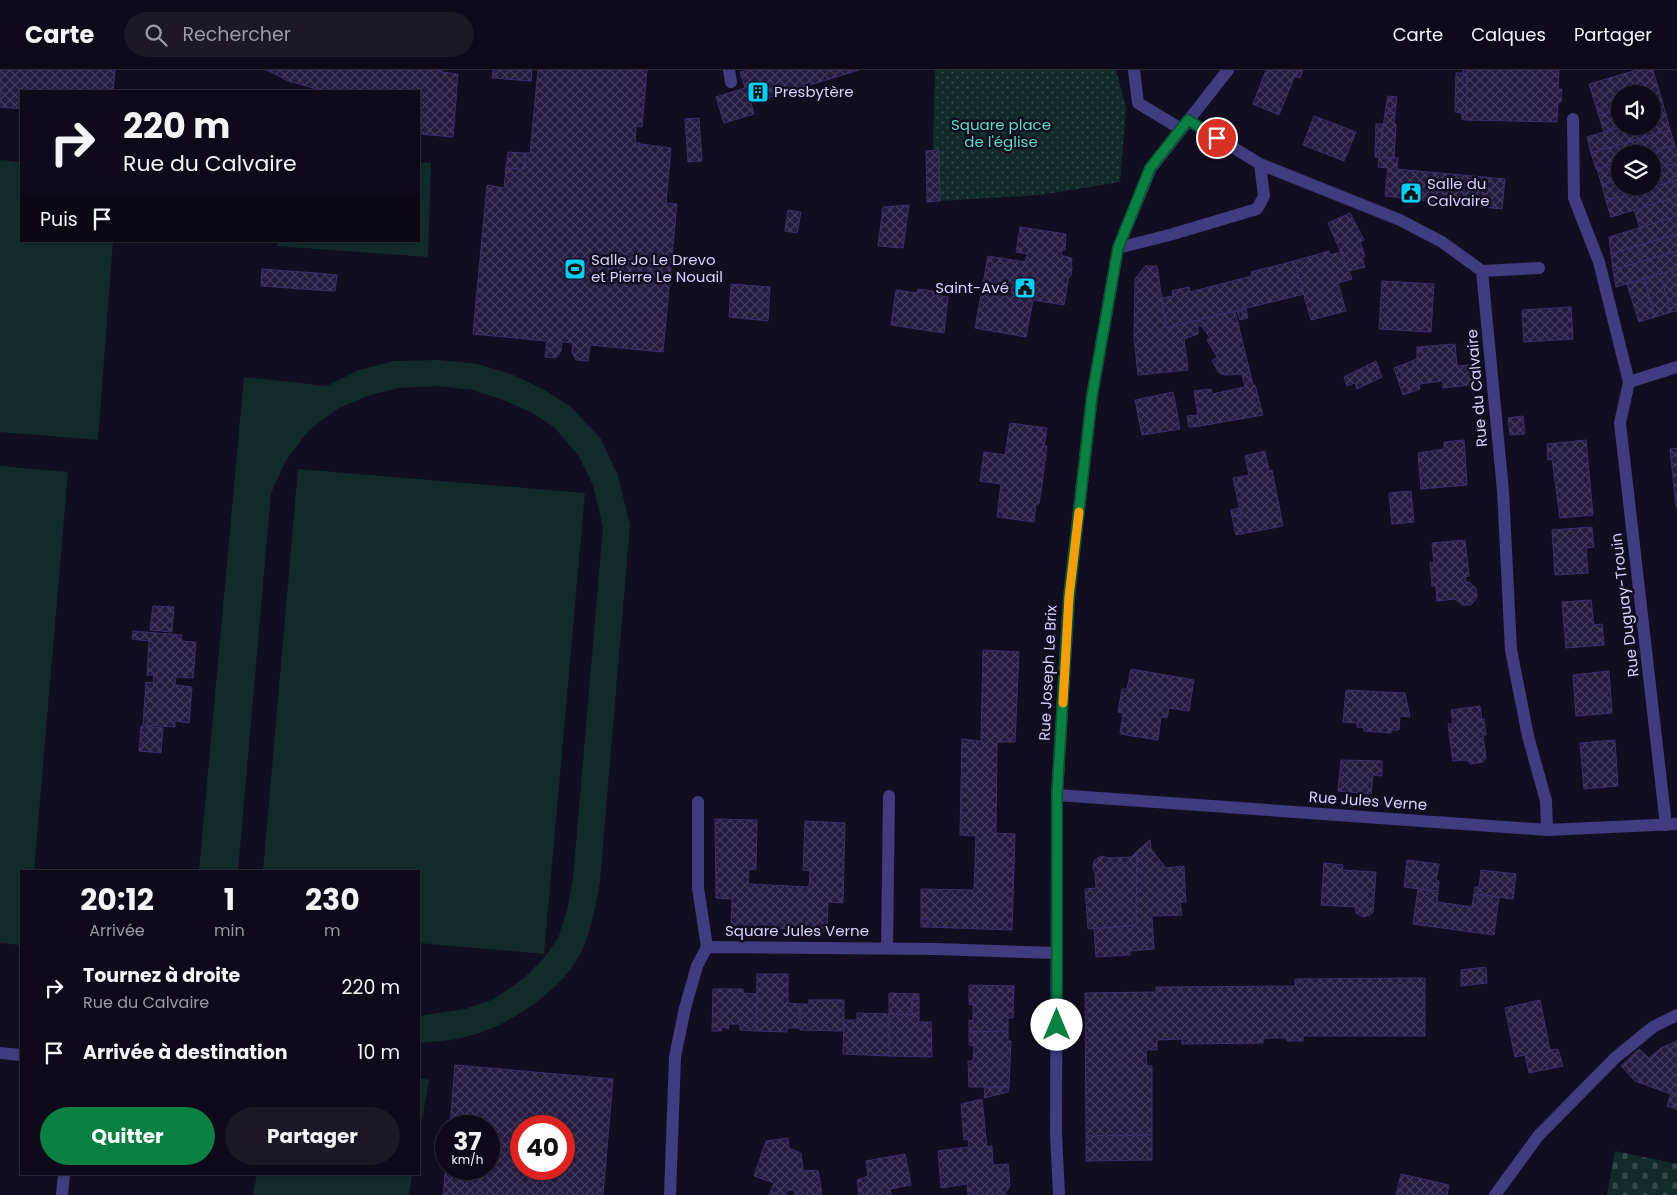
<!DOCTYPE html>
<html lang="fr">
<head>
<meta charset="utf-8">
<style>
	:root { --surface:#0e0a19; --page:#1c1826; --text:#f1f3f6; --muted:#9b9aa2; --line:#2e2b38; --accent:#0b8043 }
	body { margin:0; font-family:Poppins,sans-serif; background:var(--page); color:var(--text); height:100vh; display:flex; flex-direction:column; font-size:19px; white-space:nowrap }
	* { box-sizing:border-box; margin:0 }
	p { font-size:16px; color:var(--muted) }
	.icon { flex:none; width:28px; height:28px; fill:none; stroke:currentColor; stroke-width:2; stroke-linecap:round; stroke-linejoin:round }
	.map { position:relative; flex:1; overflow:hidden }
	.details { position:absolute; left:20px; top:800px; width:400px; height:305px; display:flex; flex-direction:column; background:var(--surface); border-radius:0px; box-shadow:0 1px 4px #0004,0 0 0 1px var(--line) }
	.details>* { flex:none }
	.hud { position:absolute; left:20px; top:20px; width:400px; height:152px; border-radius:0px; box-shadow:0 1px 4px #0004,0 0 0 1px var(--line); background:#0e0a19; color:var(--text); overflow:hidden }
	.tools { position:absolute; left:1611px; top:15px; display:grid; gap:10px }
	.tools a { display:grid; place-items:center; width:50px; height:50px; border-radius:50%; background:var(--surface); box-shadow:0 1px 4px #0004,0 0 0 1px var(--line); font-size:25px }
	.speed { position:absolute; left:435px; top:1045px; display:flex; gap:10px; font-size:25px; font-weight:700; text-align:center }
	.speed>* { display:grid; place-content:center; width:65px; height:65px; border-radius:50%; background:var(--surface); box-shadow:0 1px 4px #0004,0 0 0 1px var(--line); line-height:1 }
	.speed small { font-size:12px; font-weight:400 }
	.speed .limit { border:8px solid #d22; background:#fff; color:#111 }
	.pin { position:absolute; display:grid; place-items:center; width:42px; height:42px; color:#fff; margin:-21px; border:2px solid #fff; border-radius:50%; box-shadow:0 1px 5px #0007 }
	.me { position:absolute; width:55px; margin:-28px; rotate:0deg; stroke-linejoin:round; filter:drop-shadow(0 0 4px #0008) }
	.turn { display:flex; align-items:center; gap:18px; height:105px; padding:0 20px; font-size:22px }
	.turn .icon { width:65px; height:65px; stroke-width:2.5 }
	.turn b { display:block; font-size:35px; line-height:42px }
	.then { display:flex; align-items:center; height:48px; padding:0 20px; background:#0003; gap:10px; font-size:19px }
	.eta { display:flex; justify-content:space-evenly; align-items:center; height:85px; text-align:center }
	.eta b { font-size:30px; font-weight:700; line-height:35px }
	.cta { display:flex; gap:10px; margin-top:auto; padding:10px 20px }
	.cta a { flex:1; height:58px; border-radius:30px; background:var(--accent); color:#fff; font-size:20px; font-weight:700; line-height:58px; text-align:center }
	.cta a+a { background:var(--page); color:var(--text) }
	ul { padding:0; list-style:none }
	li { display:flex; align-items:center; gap:15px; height:65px; padding:0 20px }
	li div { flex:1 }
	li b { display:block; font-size:19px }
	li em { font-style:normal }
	header { display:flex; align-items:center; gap:30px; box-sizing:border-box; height:70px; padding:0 25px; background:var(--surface); border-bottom:1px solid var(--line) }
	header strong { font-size:24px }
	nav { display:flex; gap:28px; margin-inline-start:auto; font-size:18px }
	.search { width:350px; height:45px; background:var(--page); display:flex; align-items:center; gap:12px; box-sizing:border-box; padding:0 18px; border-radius:28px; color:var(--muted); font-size:19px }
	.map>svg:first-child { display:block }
	.green { fill:#112b2b }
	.cemetery { fill:url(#cemetery-stones) }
	.park { fill:url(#park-dots) }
	.building { fill:url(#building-cross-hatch); stroke:#3d2e6d; fill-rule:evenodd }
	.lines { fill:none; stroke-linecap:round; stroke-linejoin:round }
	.service { stroke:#413b7f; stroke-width:12 }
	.minor { stroke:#413b7f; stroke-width:12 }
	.tertiary { stroke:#413b7f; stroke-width:12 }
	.route-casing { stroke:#07532c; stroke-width:12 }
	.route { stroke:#0b8043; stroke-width:9 }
	.slow { stroke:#f59e0b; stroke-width:9 }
	.labels { text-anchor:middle; stroke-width:5; stroke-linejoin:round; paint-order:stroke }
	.poi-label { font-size:15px; fill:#d8d0fd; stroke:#120e21; text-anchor:start }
	.park-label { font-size:15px; fill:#5fdac2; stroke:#120e21 }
	.street-label { font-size:15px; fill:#d8d0fd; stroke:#120e21 }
</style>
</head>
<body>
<header>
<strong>Carte</strong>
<div class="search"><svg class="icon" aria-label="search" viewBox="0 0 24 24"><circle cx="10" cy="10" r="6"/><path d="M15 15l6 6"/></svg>Rechercher</div>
<nav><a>Carte</a><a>Calques</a><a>Partager</a></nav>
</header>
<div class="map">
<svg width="1677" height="1125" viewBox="0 0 1677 1125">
	<defs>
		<pattern id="cemetery-stones" width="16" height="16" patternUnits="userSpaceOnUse" patternTransform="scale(1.25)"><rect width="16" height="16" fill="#112b2b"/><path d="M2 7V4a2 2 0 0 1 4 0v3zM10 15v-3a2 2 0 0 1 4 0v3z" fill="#33494b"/></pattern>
		<pattern id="park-dots" width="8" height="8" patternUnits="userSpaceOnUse" patternTransform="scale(1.25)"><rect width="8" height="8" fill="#112b2b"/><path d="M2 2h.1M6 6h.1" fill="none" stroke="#33494b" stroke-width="1.8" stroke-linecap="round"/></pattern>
		<pattern id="building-cross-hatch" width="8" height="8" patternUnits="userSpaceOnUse" patternTransform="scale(1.25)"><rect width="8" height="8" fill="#251b41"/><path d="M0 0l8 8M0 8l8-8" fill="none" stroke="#443b5d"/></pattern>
	</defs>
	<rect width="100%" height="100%" fill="#120e21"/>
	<g class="green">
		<path d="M0 90 21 92V171H113L98 370 0 362Z"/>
		<path d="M419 92 431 93 428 187 277 176 278 171H419Z"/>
		<path d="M439 290 478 294 513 305 543 319 571 337 601 369 618 406 630 455 600 811C596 834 592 857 583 878 568 916 511 955 472 965 457 970 440 971 423 973H419V946L465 939 494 929 523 909 545 887 558 868 568 837 573 808 603 457 593 415 578 385 554 357 531 342 503 330 473 320 438 316 398 318 367 326 337 339 308 361 285 392 271 423 238 801H199L244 307 327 316 359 300 394 291Z"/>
		<path d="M0 396 68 402 34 801H21V875L0 873Z"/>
		<path d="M298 399 585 423 544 884 419 873V801H263Z"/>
		<path d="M419 1008 429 1010 419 1067Z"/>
		<path d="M257 1104H412L409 1125H253Z"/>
	</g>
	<path class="cemetery" d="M1615 1081 1677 1094V1125H1607Z"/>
	<path class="park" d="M935 0H1116L1126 38 1120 112 1041 125 940 131 933 81Z"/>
	<g class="building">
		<path d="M0 0H115L113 21H21V39L0 37Z"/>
		<path d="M267 0H442V2L458 4 453 67 419 64V21H324L288 11Z"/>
		<path d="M493 0H532L531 11 492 8Z"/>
		<path d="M538 0H647L642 57 636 56 635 73H640L639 80 641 74 671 78 666 133 677 134 663 282 590 275 588 291 576 290 572 282 573 273 562 272 561 281 556 288 545 287 547 271 473 264 487 115 504 118 506 98 524 99 525 83H530Z"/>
		<path d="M747 0H859L751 33 754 44 724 53 716 27 745 18 740 2Z"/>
		<path d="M1266 0H1297L1279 45 1253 34Z"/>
		<path d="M1297 0H1303L1300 8 1294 6Z"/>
		<path d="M1463 0H1467L1466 50 1462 49V43L1455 42 1456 3H1463Z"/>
		<path d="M1467 0H1559L1558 19H1562L1561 32H1558L1557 52 1466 50Z"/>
		<path d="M1637 0H1653L1661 27 1652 30V24H1620V40L1599 46 1589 14Z"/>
		<path d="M1388 26 1397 27 1395 44 1385 43Z"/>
		<path d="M1661 27 1666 44 1652 48V30Z"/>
		<path d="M1620 40V56H1624L1604 62 1599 46Z"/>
		<path d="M1385 43 1395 44 1394 53 1396 54 1394 88H1379Z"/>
		<path d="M1666 44 1670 60 1591 83 1587 67 1624 56H1652V48Z"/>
		<path d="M1314 46 1356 62 1344 91 1303 75Z"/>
		<path d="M699 48 702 91 688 92 685 49Z"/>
		<path d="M1376 54H1383L1379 88 1375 87Z"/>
		<path d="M1670 60 1675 75 1646 84H1620V92L1596 99 1591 83Z"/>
		<path d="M1675 75 1677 82V93L1652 100V84H1646Z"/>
		<path d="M939 80 940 131 927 132 926 81Z"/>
		<path d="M508 82 525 83 524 99 506 98Z"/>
		<path d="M1379 88H1398L1397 99 1505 109 1502 139 1385 126 1388 98 1378 97Z"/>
		<path d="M1620 92V110L1602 115 1597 99Z"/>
		<path d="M1677 93V110L1606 131 1602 115 1620 110V116H1652V100Z"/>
		<path d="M1677 110V127L1611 147 1606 131Z"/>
		<path d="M1677 127V146L1640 158 1634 140Z"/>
		<path d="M909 135 903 178 878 176 883 137Z"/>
		<path d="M788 140 801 142 797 163 785 161Z"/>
		<path d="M1350 143 1364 170 1360 172 1365 186 1362 188 1365 197 1349 201 1328 153Z"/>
		<path d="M1677 146V164L1611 184 1609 167Z"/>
		<path d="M1020 157 1066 164 1065 180H1062L1061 185 1072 188 1071 196H1072L1071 206H1069L1064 235 1033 230 1026 267 975 258 988 186 1025 192 1027 184 1016 182Z"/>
		<path d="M1677 164V181L1613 200 1611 184Z"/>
		<path d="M1329 181 1330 185 1341 182 1352 209 1338 213 1346 241 1311 250 1294 191Z"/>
		<path d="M1677 181V199L1616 217 1613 200Z"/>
		<path d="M1294 191 1304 224 1166 258 1161 228 1173 226 1172 221 1189 217 1190 222 1252 206 1251 202Z"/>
		<path d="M1145 196H1157L1166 258 1235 241 1253 315H1255L1263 345 1200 356 1194 321 1211 319 1212 324 1245 317 1242 304 1225 305 1219 303 1212 291 1217 287 1207 270 1210 268 1201 255 1198 256V264L1184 269 1188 300 1138 305 1134 268 1135 209Z"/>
		<path d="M262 199 317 203 316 220 261 216Z"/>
		<path d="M1677 199V241L1671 242 1660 204Z"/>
		<path d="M317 203 337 205 335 221 316 220Z"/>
		<path d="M1660 204 1671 242 1655 247 1644 209Z"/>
		<path d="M1644 209 1655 247 1639 252 1627 214Z"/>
		<path d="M1382 211 1434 214 1431 262 1379 259Z"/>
		<path d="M731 214 770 217 768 251 729 247Z"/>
		<path d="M918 219 934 221V225L948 227 944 263 891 255 896 220 917 223Z"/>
		<path d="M1571 237 1573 269 1524 272 1522 240Z"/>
		<path d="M1246 239 1248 248 1240 250 1237 241Z"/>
		<path d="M1455 274 1457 296 1478 294 1480 314 1476 312 1470 315 1443 318V311L1419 314 1420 319 1403 325 1394 298 1417 289V277Z"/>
		<path d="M1376 291 1382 307 1357 319 1355 313 1347 316 1344 307Z"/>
		<path d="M1173 322 1180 359 1142 365 1135 330Z"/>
		<path d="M1198 345 1200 356 1189 357 1187 346Z"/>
		<path d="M1523 346 1525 364 1510 365 1508 348Z"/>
		<path d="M1010 353 1047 358 1044 376H1047L1042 414 1039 434H1036L1034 452 997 447 1001 414 980 411 984 382 1005 385Z"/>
		<path d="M1464 370 1467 415 1421 419 1418 383 1444 379V372Z"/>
		<path d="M1586 370 1593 445 1560 448 1552 389 1548 390 1547 374Z"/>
		<path d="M1677 378V407H1673L1670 379Z"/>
		<path d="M1265 381 1269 401 1272 400 1283 456 1236 465 1232 447 1241 445 1233 408 1249 405 1245 386Z"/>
		<path d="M1673 407H1677V437H1676Z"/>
		<path d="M1411 421 1414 452 1392 454 1389 423Z"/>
		<path d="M1239 438 1241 445 1232 447 1231 440Z"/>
		<path d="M1592 457 1594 477 1586 478 1588 503 1555 505 1552 460Z"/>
		<path d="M1465 470 1469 506 1465 507 1466 512H1469L1476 518 1477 527 1471 535H1462L1455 529 1437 531 1436 516H1432L1430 492 1434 493 1432 473Z"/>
		<path d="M1591 530 1594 555 1602 554 1604 575 1566 578 1562 532Z"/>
		<path d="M153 536 174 537 172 562 150 560Z"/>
		<path d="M133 561 182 565 181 571 196 572 193 608 176 607 175 615 192 617 189 653 175 651V657L143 655 146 612 153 613 154 605H147L149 571 132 569Z"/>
		<path d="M983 580 1019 582 1015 672H997L996 763 1015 764 1012 860 928 857V849H921V819L974 820 976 766 960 765 962 669 981 671Z"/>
		<path d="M1131 599 1194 610 1189 641 1169 638 1167 648 1161 647 1158 670 1120 664 1123 643 1118 642 1122 619H1127Z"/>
		<path d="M1609 601 1612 643 1576 646 1573 605Z"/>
		<path d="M1346 620 1405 623 1410 647 1400 646 1399 660H1391V663L1364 661V658L1357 657V653L1343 652Z"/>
		<path d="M1480 636 1482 650 1484 649 1486 665H1483L1486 688 1483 692 1471 694 1466 690 1453 691 1448 654H1453L1451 640Z"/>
		<path d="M141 656 163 658 161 683 139 681Z"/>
		<path d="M1615 670 1618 716 1584 719 1580 673Z"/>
		<path d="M1341 690 1382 691V706L1373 705 1371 724 1338 721Z"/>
		<path d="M715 749 757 750 756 799 749 800 748 814 809 817 810 801 803 800 805 751 845 753 843 833 828 832 827 861 731 856 732 829 716 828Z"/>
		<path d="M1150 770 1151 779 1166 798 1184 796 1186 832 1180 833 1182 845 1152 846 1154 879 1130 881V885L1096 887 1094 859 1136 855 1137 781Z"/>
		<path d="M1137 781 1136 855 1088 859 1085 819 1096 818 1095 803 1093 797 1094 791 1100 786 1110 788 1131 787Z"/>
		<path d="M1407 790 1439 794 1436 810 1439 811 1438 821 1404 817Z"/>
		<path d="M1324 793 1343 795 1342 800 1376 802 1373 842 1370 845 1363 847 1356 843 1355 837 1321 835Z"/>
		<path d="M1481 800 1516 804 1513 829 1474 824 1475 817H1479Z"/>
		<path d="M1418 819 1438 821 1437 832 1472 837 1474 824 1499 827 1494 865 1413 854Z"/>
		<rect x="921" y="849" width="7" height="8"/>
		<path d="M1486 897 1487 913 1461 916V900Z"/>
		<path d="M757 904H788V933L800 934V958H787V962L756 961Z"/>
		<path d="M1425 908V966H1303V971H1287V968H1263V973L1182 974V969L1157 970V980H1146L1147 996H1152V1065L1086 1066 1085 923 1156 922V917L1295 916V909Z"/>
		<path d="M969 915 1014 916 1013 948H1008V961L969 962V950L973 951V934L969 935Z"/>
		<path d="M713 919H743V923L757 924 756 961 740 960V954H728L729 959 721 957 722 961H712Z"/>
		<path d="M889 923 919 924V929H912V945L889 944Z"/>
		<path d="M912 929H919V952H931L932 987 889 986V944L912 945Z"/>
		<path d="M809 930H844V961L800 960V934H809Z"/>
		<path d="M1540 930 1550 980 1558 979 1563 996 1529 1003 1525 985 1515 987 1505 938Z"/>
		<path d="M857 943 889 944V986L843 984 844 950H857Z"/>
		<path d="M1008 961V971H1011L1009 1017H969L968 991H973L974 976 969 975V962Z"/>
		<path d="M1677 971V1039L1667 1036 1671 1024 1635 1011 1621 996 1639 979 1649 988 1661 978Z"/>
		<path d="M455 995 613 1009 603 1125H443L446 1094V1099H489V1056H450ZM521 1056H564V1099H521Z"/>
		<path d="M985 1017H1009L1008 1022 984 1028Z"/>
		<path d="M982 1029 987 1077 992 1076 993 1095 1008 1094 1010 1116 1004 1125H968L967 1114 941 1118 938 1081 969 1077 968 1069 964 1070 961 1034Z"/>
		<path d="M1152 1065V1090L1086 1091V1066Z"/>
		<path d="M788 1068 789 1078 801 1083 803 1101 818 1100 822 1125H795L794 1120 787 1121 786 1125H769L774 1113 754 1106 766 1071Z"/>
		<path d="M905 1084 911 1115 890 1119 891 1125H859L857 1110 868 1106 866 1091Z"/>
		<path d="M1401 1104 1449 1115 1447 1125H1396Z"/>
	</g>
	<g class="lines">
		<g class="service">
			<path d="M729 0 731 12"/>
			<path d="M1134 0 1138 33 1181 59"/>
			<path d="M1118 178 1173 164 1257 139 1264 126 1260 94"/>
			<path d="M0 983 21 985"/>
			<path d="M62 1125 64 1104"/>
		</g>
		<g class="minor">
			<path d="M1573 49 1574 128 1599 192 1629 312 1620 353 1666 755"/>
			<path d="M1188 50 1260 94 1400 150 1442 172 1482 201 1503 421 1511 580 1528 666 1546 731 1547 760"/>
			<path d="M1482 201 1539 198"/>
			<path d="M1629 312 1677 297"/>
			<path d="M1057 725 1547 760 1677 754"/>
			<path d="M698 732V818L707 877"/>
			<path d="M887 878 889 726"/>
			<path d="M670 1125 675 987 685 938 697 896 707 877 935 879 1057 883"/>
			<path d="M1495 1125 1539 1065 1615 988 1653 957 1677 945"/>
		</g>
		<path class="tertiary" d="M1059 1125 1056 1064 1057 725 1069 527 1092 326 1118 178 1151 98 1228 0"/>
	</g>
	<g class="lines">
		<g class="route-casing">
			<path id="route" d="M1057 955V725L1069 527 1092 326 1118 178 1150 98 1188 50 1217 68"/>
		</g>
		<use href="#route" class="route"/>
		<path class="slow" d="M1063 633 1069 527 1079 442"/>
	</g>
	<defs>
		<g id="building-square" transform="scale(1.125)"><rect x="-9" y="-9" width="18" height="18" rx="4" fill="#09cef1" stroke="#120e21"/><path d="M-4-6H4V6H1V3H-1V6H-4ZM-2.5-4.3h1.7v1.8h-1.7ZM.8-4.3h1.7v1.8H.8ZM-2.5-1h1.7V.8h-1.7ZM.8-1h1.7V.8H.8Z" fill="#111"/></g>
		<g id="civic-square" transform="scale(1.125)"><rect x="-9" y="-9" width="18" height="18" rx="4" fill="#09cef1" stroke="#120e21"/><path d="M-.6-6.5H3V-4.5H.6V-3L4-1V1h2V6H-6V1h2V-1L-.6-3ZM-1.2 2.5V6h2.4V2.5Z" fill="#111"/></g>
		<g id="stadium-square" transform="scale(1.125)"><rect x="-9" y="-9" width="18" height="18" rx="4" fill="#09cef1" stroke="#120e21"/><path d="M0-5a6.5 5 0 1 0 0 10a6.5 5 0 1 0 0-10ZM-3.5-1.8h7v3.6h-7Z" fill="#111"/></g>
	</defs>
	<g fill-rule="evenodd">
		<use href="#building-square" x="758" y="22"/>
		<use href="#civic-square" x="1411" y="123"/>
		<use href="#stadium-square" x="575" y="199"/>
		<use href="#civic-square" x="1025" y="218"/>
	</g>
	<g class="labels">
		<g class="poi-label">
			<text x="774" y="27">Presbytère</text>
			<text x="1427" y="119">Salle du<tspan x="1427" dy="17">Calvaire</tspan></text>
			<text x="591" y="195">Salle Jo Le Drevo<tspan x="591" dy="17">et Pierre Le Nouail</tspan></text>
			<text x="1009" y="223" text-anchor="end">Saint-Avé</text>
		</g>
		<g class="park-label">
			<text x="1001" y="60">Square place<tspan x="1001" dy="17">de l'église</tspan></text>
		</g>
		<g class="street-label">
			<text transform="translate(1477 318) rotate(-95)" y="5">Rue du Calvaire</text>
			<text transform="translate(1625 535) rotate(-97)" y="5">Rue Duguay-Trouin</text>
			<text transform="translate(1048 603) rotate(-87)" y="5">Rue Joseph Le Brix</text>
			<text transform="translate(1368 731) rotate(4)" y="5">Rue Jules Verne</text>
			<text x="797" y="866">Square Jules Verne</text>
		</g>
	</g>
</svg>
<div class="tools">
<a><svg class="icon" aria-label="sound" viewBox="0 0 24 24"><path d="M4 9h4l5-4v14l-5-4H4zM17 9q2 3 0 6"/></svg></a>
<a><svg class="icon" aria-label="layers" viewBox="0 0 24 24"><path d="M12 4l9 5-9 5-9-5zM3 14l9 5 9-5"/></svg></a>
</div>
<div class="speed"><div>37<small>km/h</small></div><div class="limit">40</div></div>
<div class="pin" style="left:1217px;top:68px;background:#d93025"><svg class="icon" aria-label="arrive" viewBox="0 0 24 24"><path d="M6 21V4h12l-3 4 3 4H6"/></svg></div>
<svg class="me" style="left:1057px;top:955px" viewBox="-20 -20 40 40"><circle r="19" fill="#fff"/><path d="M0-13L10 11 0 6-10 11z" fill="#0b8043"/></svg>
<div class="hud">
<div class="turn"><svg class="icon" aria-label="right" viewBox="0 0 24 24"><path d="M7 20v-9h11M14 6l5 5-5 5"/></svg><div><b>220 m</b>Rue du Calvaire</div></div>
<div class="then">Puis<svg class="icon" aria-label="arrive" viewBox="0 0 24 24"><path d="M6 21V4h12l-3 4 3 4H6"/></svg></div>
</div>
<section class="details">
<div class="eta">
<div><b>20:12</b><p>Arrivée</p></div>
<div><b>1</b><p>min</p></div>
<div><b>230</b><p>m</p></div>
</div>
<ul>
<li><svg class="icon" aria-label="right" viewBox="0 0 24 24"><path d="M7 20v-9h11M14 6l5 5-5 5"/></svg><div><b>Tournez à droite</b><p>Rue du Calvaire</p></div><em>220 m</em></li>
<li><svg class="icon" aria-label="arrive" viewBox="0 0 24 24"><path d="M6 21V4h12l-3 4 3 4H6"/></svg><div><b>Arrivée à destination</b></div><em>10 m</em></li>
</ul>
<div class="cta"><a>Quitter</a><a>Partager</a></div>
</section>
</div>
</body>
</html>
